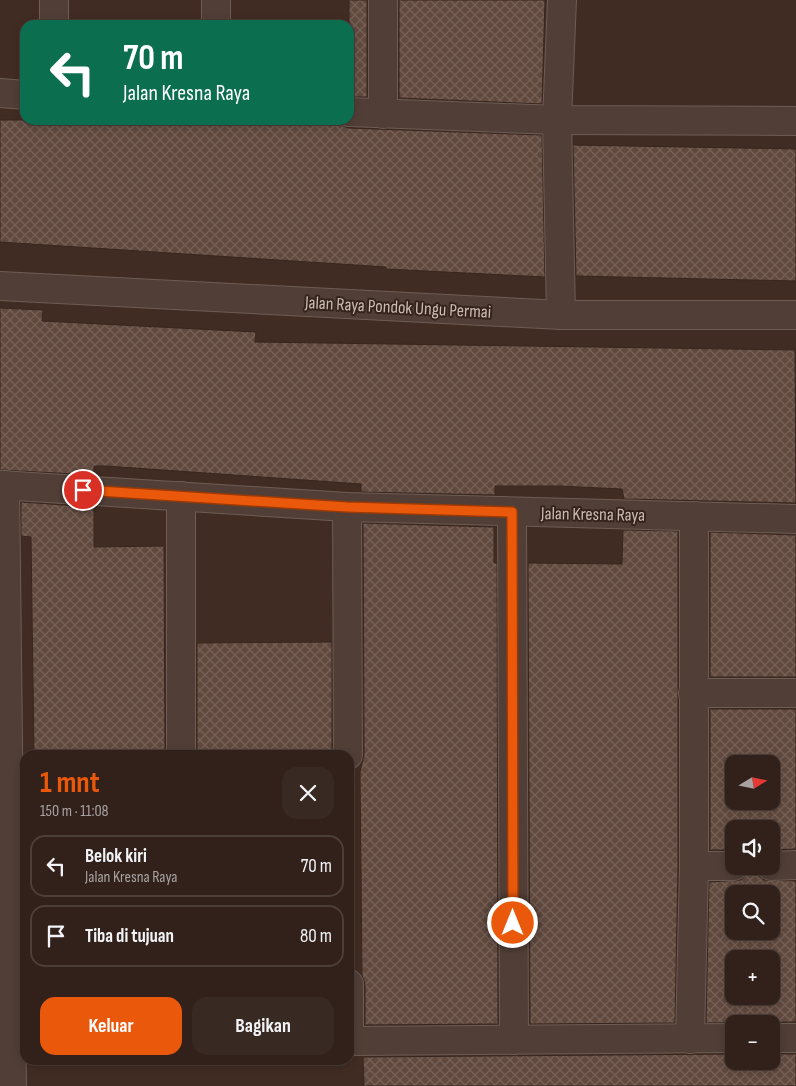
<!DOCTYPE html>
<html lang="id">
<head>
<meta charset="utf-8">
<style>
	:root { --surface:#31211a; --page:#392923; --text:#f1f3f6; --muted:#a8a3a2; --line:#4c3e39; --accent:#ea580c }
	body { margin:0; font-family:"Sofia Sans Condensed",sans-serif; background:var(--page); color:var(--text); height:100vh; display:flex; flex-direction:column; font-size:19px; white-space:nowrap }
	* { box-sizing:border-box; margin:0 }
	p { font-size:16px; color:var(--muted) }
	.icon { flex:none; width:28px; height:28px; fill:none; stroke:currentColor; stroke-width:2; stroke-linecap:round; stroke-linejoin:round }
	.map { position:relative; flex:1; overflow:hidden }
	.details { position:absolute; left:20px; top:750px; width:334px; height:315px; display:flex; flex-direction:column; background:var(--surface); border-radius:15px; box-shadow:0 2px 8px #0003,0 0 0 1px var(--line) }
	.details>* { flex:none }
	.banner { position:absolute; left:20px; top:20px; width:334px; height:105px; border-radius:15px; box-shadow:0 2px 8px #0003,0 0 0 1px var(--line); background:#0b6e4f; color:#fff; overflow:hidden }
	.needle { width:32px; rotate:80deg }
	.fabs { position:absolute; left:725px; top:755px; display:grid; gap:10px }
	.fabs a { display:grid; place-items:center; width:55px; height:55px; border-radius:10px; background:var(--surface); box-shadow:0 2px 8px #0003,0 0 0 1px var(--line); font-size:25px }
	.pin { position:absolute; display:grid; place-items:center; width:42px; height:42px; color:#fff; margin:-21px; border:2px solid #fff; border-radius:50%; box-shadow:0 1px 5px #0007 }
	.me { position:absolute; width:55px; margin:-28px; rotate:0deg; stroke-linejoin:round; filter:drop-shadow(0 0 4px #0008) }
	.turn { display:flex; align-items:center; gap:18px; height:105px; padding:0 20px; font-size:22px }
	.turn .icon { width:65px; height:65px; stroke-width:2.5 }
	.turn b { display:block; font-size:35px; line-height:42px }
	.round { display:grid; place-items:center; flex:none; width:52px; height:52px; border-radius:15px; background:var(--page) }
	.summary { display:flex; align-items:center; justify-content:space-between; height:85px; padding:0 20px }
	h1 { font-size:30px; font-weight:700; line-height:38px; color:var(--accent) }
	.action { display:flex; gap:10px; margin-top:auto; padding:10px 20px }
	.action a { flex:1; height:58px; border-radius:15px; background:var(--accent); color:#fff; font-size:20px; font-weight:700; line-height:58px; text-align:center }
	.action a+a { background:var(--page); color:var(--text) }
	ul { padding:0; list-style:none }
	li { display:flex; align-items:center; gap:15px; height:62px; margin:0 10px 8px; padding:0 10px; border:2px solid var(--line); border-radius:15px }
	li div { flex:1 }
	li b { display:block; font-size:19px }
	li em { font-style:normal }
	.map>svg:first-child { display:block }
	.building { fill:url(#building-cross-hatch); stroke:#38261e; fill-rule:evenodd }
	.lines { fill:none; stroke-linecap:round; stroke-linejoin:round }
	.minor-casing { stroke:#6e5d55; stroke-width:30 }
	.tertiary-casing { stroke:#6e5d55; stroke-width:30 }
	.minor { stroke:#513f37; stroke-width:28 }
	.tertiary { stroke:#513f37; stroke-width:28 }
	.route-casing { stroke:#983908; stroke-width:12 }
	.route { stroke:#ea580c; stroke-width:9 }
	.labels { text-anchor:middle; stroke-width:4; stroke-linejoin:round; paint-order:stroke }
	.street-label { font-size:18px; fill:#cbbcb3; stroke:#36241c }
</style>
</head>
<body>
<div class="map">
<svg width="796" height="1086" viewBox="0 0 796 1086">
	<defs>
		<pattern id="building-cross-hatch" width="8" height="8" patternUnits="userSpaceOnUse" patternTransform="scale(1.25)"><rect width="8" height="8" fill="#61493e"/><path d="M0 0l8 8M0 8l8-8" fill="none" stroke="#766158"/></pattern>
	</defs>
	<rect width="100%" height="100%" fill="#412c23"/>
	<g class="building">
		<rect x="349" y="0" width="18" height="97"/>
		<path d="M399 0H545L542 104 399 98Z"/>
		<path d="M0 120H336L341 125 348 128 542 135 545 277 386 269V267L0 242Z"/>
		<path d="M573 145 796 149V281L576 276Z"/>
		<path d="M0 308 43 310 42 321 256 332 255 342 795 350 796 503 624 499 622 489 559 486H495V495L361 492V484L106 466H94V475L0 470Z"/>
		<path d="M21 502 94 507V547L164 546 165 755H34L31 537 21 536Z"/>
		<path d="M363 523 494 527V563H497L498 1024 365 1025V984L362 975 360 772 364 755Z"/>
		<path d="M623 530 678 531V866L675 1023 530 1024 528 563 622 564Z"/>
		<path d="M710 532 796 535V677H710Z"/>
		<path d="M332 642V755H197V643Z"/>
		<path d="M710 709H796V849L771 850V829H734V850H710ZM734 764H771V801H734Z"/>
		<path d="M750 866H755L758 875 764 880 796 881V1022L706 1023 709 882 741 880 747 874ZM734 894H771V931H734ZM734 959H771V996H734Z"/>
		<path d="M734 1054V1061H771V1054H796V1086H364L363 1057Z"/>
	</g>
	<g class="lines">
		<g class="minor-casing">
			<g id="minor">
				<path d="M216 0V25"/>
				<path d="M54 25V0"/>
				<path d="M0 93 25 95"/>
				<path d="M349 112 557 120 796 121"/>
				<path d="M383 114V0"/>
				<path d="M561 315 557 120 562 0"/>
				<path d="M0 485 347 507 796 519"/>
				<path d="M5 485 12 1086"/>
				<path d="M181 496V755"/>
				<path d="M347 507 348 755"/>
				<path d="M512 512 514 1040"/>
				<path d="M693 693H796"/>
				<path d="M694 866H734"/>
				<path d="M771 866 796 865"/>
				<path d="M349 984V1041"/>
				<path d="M771 1038H796"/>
				<path d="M690 1039 694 866V516"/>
				<path d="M349 1041 734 1038"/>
			</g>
		</g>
		<g class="tertiary-casing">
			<path id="tertiary" d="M0 286 561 315H796"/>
		</g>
		<use href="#minor" class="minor"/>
		<use href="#tertiary" class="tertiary"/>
	</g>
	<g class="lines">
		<g class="route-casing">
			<path id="route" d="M83 490 347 507 512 512 513 923"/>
		</g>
		<use href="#route" class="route"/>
	</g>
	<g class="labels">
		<g class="street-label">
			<text transform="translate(398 307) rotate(3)" y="6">Jalan Raya Pondok Ungu Permai</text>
			<text transform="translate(593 514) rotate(1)" y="6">Jalan Kresna Raya</text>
		</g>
	</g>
</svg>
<div class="fabs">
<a><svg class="needle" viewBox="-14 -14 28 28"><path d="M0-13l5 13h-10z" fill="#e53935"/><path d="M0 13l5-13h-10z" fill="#a8a3a2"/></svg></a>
<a><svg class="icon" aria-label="sound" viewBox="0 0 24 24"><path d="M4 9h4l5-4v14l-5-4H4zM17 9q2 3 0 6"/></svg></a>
<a><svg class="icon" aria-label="search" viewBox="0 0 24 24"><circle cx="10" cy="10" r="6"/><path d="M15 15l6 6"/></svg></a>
<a>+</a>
<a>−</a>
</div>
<div class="pin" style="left:83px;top:490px;background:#d93025"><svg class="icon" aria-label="arrive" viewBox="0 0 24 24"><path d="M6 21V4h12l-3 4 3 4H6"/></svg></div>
<svg class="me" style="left:513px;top:923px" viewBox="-20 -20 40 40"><circle r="17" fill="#ea580c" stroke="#fff" stroke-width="3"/><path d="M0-11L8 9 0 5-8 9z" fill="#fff"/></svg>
<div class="banner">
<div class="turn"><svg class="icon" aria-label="left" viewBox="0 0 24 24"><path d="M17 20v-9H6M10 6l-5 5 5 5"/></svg><div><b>70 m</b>Jalan Kresna Raya</div></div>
</div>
<section class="details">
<div class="summary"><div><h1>1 mnt</h1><p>150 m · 11:08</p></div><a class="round"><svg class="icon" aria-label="close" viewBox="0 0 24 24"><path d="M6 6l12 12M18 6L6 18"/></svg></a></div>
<ul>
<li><svg class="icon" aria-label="left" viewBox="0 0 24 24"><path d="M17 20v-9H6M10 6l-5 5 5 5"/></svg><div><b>Belok kiri</b><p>Jalan Kresna Raya</p></div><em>70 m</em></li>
<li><svg class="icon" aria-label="arrive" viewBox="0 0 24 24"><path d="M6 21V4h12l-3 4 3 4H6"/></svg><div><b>Tiba di tujuan</b></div><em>80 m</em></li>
</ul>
<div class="action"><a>Keluar</a><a>Bagikan</a></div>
</section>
</div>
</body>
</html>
